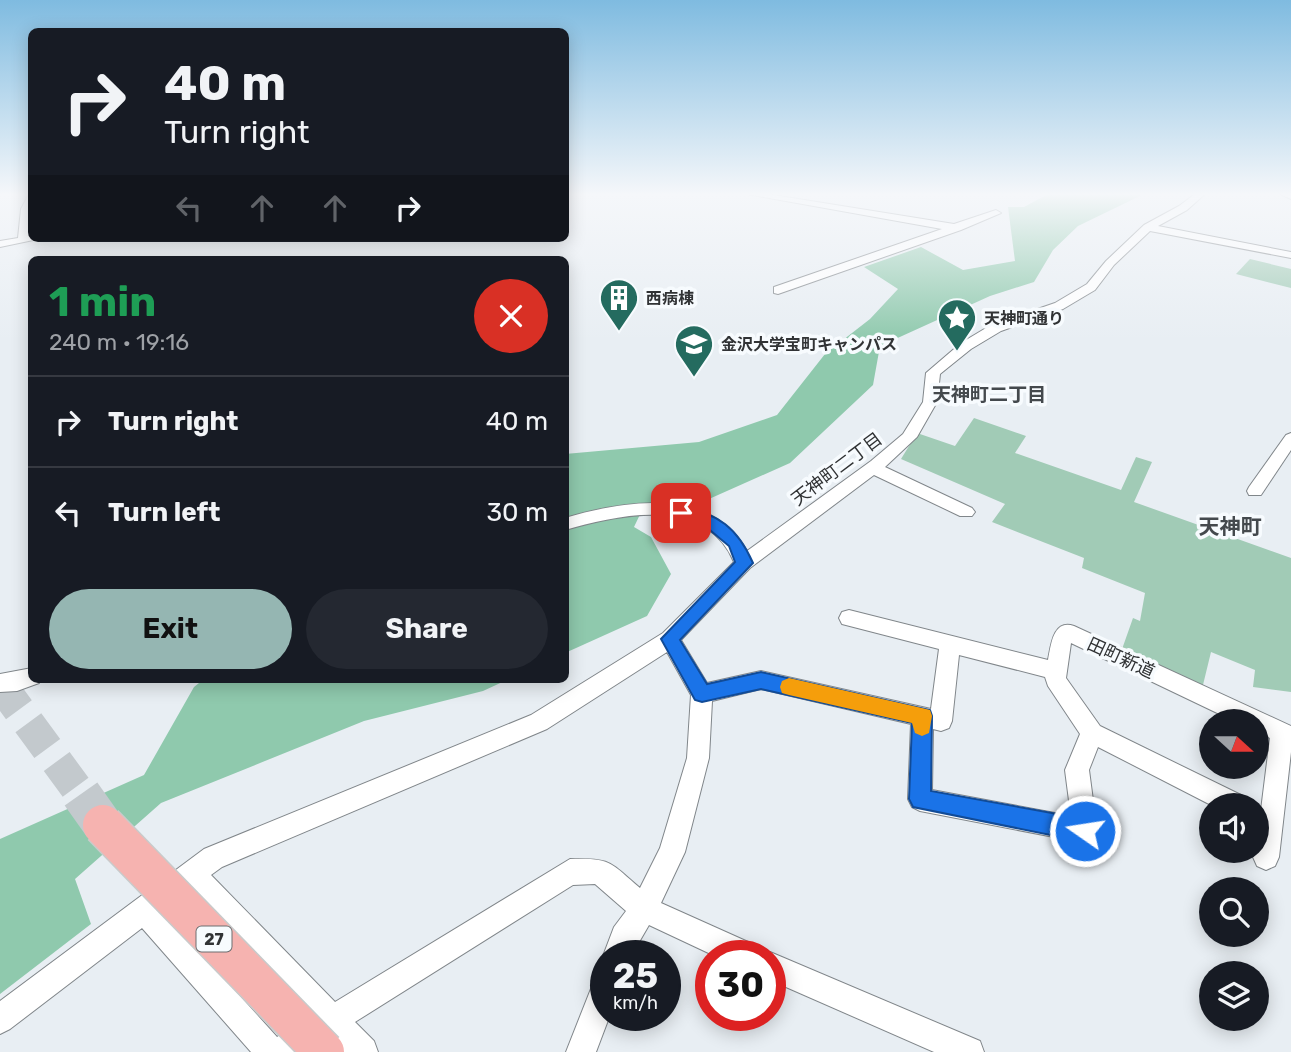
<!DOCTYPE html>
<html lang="en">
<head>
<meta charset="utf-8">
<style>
	:root { --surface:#171b24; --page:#242831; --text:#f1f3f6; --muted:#9ea1a6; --line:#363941; --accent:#95b6b2 }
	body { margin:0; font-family:Rubik,"Noto Sans JP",sans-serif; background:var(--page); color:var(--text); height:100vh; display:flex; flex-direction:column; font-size:26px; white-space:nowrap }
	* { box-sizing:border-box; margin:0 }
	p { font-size:23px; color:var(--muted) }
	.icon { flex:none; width:38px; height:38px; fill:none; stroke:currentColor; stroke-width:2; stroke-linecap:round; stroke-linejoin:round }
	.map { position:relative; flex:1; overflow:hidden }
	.side { position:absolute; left:28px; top:256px; width:541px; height:427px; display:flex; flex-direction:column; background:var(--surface); border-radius:10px; box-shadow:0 4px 18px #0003 }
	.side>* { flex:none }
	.hud { position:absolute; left:28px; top:28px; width:541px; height:214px; border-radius:10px; box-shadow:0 4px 18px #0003; background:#171b24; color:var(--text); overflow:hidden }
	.needle { width:46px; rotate:111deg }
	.tools { position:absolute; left:1199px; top:709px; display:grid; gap:14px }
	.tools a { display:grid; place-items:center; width:70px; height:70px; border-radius:50%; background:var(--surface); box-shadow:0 4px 18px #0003; font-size:35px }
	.speed { position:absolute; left:590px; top:940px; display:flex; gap:14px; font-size:35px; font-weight:700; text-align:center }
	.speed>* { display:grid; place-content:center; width:91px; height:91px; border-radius:50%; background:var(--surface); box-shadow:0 4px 18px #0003; line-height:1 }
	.speed small { font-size:18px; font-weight:400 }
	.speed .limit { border:10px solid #d22; background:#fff; color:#111 }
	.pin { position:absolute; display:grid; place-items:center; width:60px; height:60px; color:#fff; margin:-30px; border-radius:14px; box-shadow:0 4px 10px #0006 }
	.me { position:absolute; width:77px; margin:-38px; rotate:283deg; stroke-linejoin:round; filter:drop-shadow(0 0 5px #0008) }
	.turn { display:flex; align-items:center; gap:24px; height:147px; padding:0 21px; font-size:32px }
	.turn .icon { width:91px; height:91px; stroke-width:2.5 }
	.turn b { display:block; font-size:49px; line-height:60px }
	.lanes { display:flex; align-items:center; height:66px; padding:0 21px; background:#0003; justify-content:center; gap:35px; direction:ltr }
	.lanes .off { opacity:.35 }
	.round { display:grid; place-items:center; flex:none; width:74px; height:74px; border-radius:37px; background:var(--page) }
	.headline { display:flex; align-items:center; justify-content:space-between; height:119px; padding:0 21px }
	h1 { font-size:42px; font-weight:700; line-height:52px; color:#1e9e55 }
	.cta { display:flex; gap:14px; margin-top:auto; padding:14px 21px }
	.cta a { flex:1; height:80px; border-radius:42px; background:var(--accent); color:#111; font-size:28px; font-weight:700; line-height:80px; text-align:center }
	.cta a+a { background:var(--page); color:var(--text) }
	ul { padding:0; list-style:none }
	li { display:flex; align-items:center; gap:21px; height:91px; padding:0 21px; border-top:2px solid var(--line) }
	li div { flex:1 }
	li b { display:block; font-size:26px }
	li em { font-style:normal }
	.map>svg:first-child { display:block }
	.green { fill:#a1cbb6 }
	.forest { fill:#8fc9ad }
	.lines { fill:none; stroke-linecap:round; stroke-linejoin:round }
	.primary-tunnel-far1 { stroke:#c3c9cd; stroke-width:32; stroke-dasharray:32 16; stroke-linecap:butt }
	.primary-tunnel { stroke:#c3c9cd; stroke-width:40; stroke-dasharray:40 20; stroke-linecap:butt }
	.minor-casing { stroke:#80868a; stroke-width:2 }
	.minor { fill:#fff; fill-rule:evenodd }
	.primary-bridge-casing { stroke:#c9caca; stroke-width:43; stroke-linecap:butt }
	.primary-bridge { stroke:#f6b3b0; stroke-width:40 }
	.route { fill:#1a73e8; stroke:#114b97; stroke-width:2 }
	.slow { fill:#f59e0b }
	.labels { text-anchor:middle; stroke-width:7; stroke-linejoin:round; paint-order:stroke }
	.far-poi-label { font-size:16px; font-weight:bold; fill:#313335; stroke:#f7fbfe; text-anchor:start }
	.shield { fill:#f7fbfe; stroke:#6c6f71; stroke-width:2 }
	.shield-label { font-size:16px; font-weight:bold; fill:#313335 }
	.street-label { font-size:18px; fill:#313335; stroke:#f7fbfe }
	.neighbourhood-label { font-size:19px; font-weight:bold; fill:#44494d; stroke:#f7fbfe }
	.quarter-label { font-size:21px; font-weight:bold; fill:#44494d; stroke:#f7fbfe }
</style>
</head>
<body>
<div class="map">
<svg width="1291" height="1052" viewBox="0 0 1291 1052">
	<rect width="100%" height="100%" fill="#e8eef3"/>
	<g class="green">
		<path d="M1250 259 1291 269V288L1236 274Z"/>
		<path d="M974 418 1026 436 1015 453 1121 490 1136 457 1152 462 1134 502 1291 558V692L1253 687 1255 670 1211 652 1202 689 1121 652 1133 618 1140 621 1145 593 1082 568 1084 558 992 522 1005 504 901 459 917 433 955 446Z"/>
	</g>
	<g class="forest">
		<path d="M1048 194H1144L1078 226 1053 250 1034 282 990 296 880 346 873 385 790 463 709 499 645 504 634 527 651 537 671 574 647 616 565 653V454L699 442 777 415 825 354 870 319 898 289 864 267 921 247 963 270 1015 261 1008 207H1024Z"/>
		<path d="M204 679H509L483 691 364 721 161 803 75 879 91 924 0 994V839L144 775 194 687Z"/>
	</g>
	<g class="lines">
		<path class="primary-tunnel-far1" d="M0 684 82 796"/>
		<path class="primary-tunnel" d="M81 794 103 825"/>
		<g class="minor-casing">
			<g id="minor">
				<path d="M29 194H32L29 236 43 238 0 247V241L18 238 21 209Z"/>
				<path d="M747 194H767L954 224 996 210 1001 213 961 230 778 294 774 293V287L942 229Z"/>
				<path d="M1195 194H1205L1187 210 1158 226 1291 252V258L1150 231 1114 265 1095 290 1063 309 1001 331 971 349 940 374 937 402 917 437 885 467 972 508 975 512 972 516H960L874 475 750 568 681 640 707 683 761 671 931 709 939 649 842 624 839 618 842 612 849 610 1048 660C1051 645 1053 619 1074 626L1291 726V752L1279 857 1275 866 1266 870 1257 866 1253 857 1256 850 1270 738 1256 732V721H1234L1071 643 1066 678 1100 726 1245 797 1248 805H1211L1098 747 1089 770 1097 831 1094 840 1085 843 920 811 912 807 908 799 911 724 761 689 712 701 709 758 685 852 661 903 757 946 761 956H715L649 925 631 956H606V962L603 956 614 927 626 911 595 884 573 885 355 1022 374 1041 378 1052H342L329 1038 307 1052H251L142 928 10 1029 0 1034V1001L204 849 531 715 663 633 734 562C706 495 620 514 565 530V518C626 500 711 486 747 551L871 461 903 434 923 402 926 373 961 343 991 325 1055 303 1087 284 1106 261 1144 225 1179 206ZM667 652 691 695 687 758 660 848 640 888C609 862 612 858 570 859L335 1002 211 875 222 867 547 729ZM959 655 1045 677 1048 686 1080 734 1065 770 1071 816 932 790 933 729 941 731 949 728 952 721ZM190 891 309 1017 277 1037 164 912Z"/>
				<path d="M1280 194H1291V199Z"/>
				<path d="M1291 433V450L1261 495H1249L1247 491 1249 487 1286 435Z"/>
				<path d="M32 668V679H42L39 683 17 691 0 692V674Z"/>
				<path d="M770 952 980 1041 984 1052H934L770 980V956H762Z"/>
				<path d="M606 972V1015H610L596 1052H566L596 976Z"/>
			</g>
		</g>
		<use href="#minor" class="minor"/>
		<g class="primary-bridge-casing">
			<path id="primary-bridge" d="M103 825 324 1052"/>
		</g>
		<use href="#primary-bridge" class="primary-bridge"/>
	</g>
	<linearGradient id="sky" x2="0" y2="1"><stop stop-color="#7fbbe0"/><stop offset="0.57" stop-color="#f5f7fa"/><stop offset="1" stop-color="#f5f7fa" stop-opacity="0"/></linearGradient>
	<rect width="1291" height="341" fill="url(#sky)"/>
	<path class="route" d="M681 508C718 512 738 529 753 563L680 640 707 684 761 672 930 710 932 716 931 791 1085 819 1093 823 1096 831 1093 839 1085 842 913 807 909 799 912 723 761 689 702 702 695 700 661 639 735 562 729 546 699 521 676 517 673 513Z"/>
	<path class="slow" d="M789 678 922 708 930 710 932 716 929 733 922 736 915 733 912 723 789 695 782 693 780 687 782 681Z"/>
	<defs>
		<g id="building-pin" transform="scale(2.0125)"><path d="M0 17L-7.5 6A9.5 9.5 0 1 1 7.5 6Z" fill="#246b5f" stroke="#f7fbfe"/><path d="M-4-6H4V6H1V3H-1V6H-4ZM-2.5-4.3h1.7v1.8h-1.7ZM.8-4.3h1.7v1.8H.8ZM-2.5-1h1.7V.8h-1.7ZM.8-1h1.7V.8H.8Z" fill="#fff"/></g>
		<g id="sight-pin" transform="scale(2.0125)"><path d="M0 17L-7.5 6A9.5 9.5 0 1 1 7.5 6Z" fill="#246b5f" stroke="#f7fbfe"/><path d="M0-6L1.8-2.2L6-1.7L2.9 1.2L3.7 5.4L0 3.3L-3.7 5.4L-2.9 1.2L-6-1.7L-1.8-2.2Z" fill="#fff"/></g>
		<g id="university-pin" transform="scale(2.0125)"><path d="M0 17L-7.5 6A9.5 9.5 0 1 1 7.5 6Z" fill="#246b5f" stroke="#f7fbfe"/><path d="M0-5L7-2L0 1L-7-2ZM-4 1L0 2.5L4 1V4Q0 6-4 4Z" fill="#fff"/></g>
	</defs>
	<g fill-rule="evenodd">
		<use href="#building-pin" x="619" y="298"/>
		<use href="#sight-pin" x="957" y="318"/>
		<use href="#university-pin" x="694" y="344"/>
	</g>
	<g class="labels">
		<g class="far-poi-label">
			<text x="646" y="304">西病棟</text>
			<text x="984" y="324">天神町通り</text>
			<text x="721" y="350">金沢大学宝町キャンパス</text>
		</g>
		<rect class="shield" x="196.5" y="926.5" width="35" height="25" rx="5"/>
		<g class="shield-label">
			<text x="214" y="945">27</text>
		</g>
		<g class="street-label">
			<text transform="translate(837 469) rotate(-37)" y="6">天神町二丁目</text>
			<text transform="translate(1121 658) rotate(25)" y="6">田町新道</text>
		</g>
		<g class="neighbourhood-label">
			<text x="989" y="401">天神町二丁目</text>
		</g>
		<g class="quarter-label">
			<text x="1230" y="534">天神町</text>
		</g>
	</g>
</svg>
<div class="tools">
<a><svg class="needle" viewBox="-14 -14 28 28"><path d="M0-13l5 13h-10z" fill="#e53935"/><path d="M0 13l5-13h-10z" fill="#9ea1a6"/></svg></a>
<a><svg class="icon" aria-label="sound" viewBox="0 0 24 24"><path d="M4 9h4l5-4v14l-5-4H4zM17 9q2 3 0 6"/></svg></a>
<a><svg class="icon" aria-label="search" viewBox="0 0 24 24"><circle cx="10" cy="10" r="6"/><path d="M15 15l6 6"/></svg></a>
<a><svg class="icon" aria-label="layers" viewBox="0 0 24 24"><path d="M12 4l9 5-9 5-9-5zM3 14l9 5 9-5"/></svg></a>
</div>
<div class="speed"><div>25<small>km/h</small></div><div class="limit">30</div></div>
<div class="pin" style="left:681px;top:513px;background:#d93025"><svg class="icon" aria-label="arrive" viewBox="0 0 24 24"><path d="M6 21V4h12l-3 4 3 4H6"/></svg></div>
<svg class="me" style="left:1085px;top:831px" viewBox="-20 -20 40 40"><circle r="17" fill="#1a73e8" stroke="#fff" stroke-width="3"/><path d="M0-11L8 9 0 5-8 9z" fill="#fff"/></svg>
<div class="hud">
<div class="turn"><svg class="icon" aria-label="right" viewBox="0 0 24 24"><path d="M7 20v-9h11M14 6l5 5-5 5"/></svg><div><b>40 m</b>Turn right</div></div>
<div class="lanes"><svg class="icon off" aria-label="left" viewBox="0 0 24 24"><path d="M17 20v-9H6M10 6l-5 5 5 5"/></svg><svg class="icon off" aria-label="ahead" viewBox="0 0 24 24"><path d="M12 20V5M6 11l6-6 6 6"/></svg><svg class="icon off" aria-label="ahead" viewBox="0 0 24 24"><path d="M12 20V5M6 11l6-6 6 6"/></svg><svg class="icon" aria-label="right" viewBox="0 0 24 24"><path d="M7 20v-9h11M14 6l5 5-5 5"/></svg></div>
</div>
<section class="side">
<div class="headline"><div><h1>1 min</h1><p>240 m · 19:16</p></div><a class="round" style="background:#d93025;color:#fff"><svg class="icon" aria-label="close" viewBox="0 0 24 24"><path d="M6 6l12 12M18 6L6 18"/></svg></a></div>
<ul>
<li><svg class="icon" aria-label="right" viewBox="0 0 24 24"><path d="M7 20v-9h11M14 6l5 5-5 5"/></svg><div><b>Turn right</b></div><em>40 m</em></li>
<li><svg class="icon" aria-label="left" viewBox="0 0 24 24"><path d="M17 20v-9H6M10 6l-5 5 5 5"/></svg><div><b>Turn left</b></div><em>30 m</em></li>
</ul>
<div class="cta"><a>Exit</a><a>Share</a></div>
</section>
</div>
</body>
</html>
